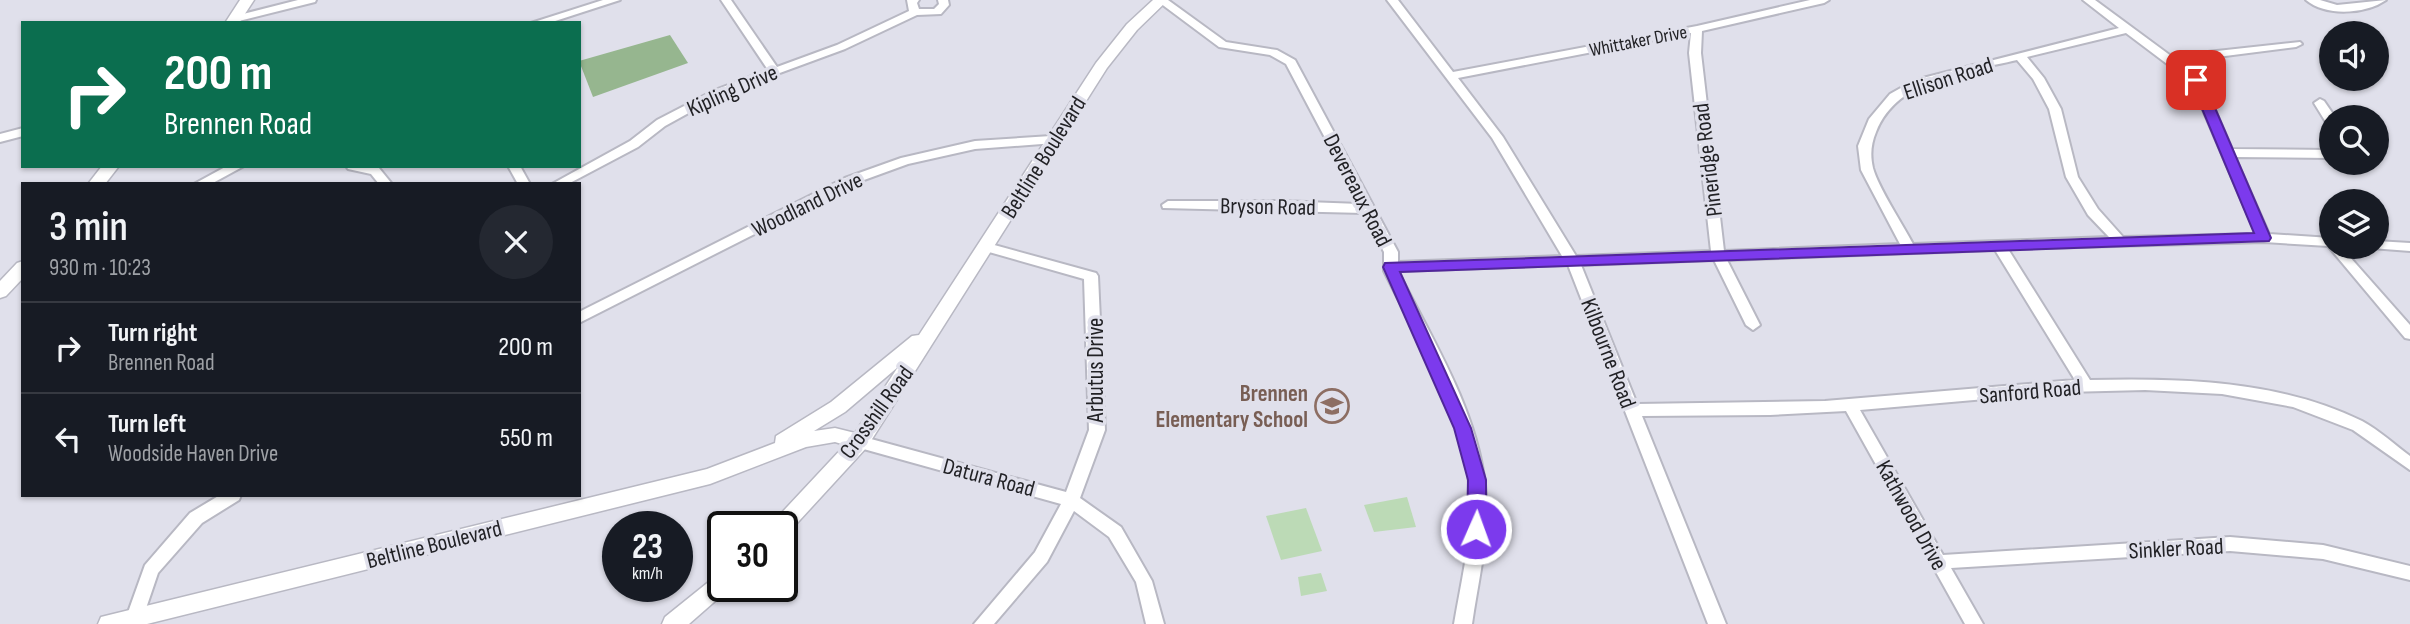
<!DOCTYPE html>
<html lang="en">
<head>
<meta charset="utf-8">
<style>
	:root { --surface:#171b24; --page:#242831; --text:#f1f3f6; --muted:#9ea1a6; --line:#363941 }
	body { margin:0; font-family:"Sofia Sans Condensed",sans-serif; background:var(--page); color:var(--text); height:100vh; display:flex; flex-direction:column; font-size:26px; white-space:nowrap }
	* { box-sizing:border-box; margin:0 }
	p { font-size:23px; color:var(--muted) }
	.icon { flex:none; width:38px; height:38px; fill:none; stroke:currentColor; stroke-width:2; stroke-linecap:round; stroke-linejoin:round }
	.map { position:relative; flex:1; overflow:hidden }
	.panel { position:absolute; left:21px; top:182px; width:560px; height:315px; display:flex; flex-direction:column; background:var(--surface); border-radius:0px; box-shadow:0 2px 5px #0004 }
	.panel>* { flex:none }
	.guide { position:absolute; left:21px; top:21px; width:560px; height:147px; border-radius:0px; box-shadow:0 2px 5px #0004; background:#0b6e4f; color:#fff; overflow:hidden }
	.tools { position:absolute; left:2319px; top:21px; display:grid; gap:14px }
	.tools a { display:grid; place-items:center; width:70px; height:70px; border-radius:50%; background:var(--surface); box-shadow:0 2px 5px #0004; font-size:35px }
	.speed { position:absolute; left:602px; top:511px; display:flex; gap:14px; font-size:35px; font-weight:700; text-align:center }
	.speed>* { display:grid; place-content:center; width:91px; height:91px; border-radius:50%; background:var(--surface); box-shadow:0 2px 5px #0004; line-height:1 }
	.speed small { font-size:18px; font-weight:400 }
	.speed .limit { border:4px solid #111; border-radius:10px; background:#fff; color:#111 }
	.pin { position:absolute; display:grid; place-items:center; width:60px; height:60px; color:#fff; margin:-30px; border-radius:14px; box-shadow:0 4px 10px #0006 }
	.me { position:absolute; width:77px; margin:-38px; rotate:2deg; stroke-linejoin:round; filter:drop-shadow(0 0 5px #0008) }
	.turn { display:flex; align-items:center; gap:24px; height:147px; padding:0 28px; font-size:32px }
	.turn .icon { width:91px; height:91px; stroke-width:2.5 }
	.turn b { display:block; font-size:49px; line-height:60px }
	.round { display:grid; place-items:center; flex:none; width:74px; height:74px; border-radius:37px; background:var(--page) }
	.overview { display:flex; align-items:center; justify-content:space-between; height:119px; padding:0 28px }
	h1 { font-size:42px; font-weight:600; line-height:52px }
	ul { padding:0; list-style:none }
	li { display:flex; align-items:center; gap:21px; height:91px; padding:0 28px; border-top:2px solid var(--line) }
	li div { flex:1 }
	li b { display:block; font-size:26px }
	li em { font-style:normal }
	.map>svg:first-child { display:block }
	.green { fill:#bcdab6 }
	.forest { fill:#96b68f }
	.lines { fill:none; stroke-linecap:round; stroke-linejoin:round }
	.minor-casing { stroke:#b8b8c3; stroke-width:4 }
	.major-casing { stroke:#b8b8c3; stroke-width:3 }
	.minor { fill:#fff; fill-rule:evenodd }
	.major { fill:#fff; fill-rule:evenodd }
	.route { fill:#7c3aed; stroke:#51269a; stroke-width:2 }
	.labels { text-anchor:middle; stroke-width:7; stroke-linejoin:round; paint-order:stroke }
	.far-street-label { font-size:19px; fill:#222226; stroke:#e0e0eb }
	.street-label { font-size:23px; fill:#222226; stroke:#e0e0eb }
	.education-label { font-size:23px; font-weight:bold; fill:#785e54; stroke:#e0e0eb; text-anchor:end }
</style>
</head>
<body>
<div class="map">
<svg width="2410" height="624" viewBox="0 0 2410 624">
	<rect width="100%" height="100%" fill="#e0e0eb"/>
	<g class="green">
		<path d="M1407 497 1416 527 1374 532 1364 505Z"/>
		<path d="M1306 508 1322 551 1281 560 1266 516Z"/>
		<path d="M1321 573 1327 591 1301 596 1298 577Z"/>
	</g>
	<path class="forest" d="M670 35 688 63 593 97 579 61Z"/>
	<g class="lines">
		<g class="minor-casing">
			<g id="minor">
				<path d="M298 0H316L315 2 235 22 230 19 231 17Z"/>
				<path d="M603 0H620L549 23H531Z"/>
				<path d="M721 0H731L777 67 837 45 909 11 907 0H919L917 3 919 9H934L939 4 938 0H948L949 5 941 14 917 15 845 49 723 94 665 126 638 147 568 184H552L630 141 657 120 715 90 768 70Z"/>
				<path d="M1156 0H1168L1226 42 1277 50 1295 60 1398 252V262L1562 256 1492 138 1387 0H1398L1453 72 1697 26 1810 0H1829L1824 3 1702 31 1701 53 1724 251 1900 244 1861 170 1858 146 1869 119 1890 94 1915 80 2119 28 2083 0H2095L2171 56 2300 42 2302 44 2296 47 2178 62 2202 80 2232 149 2331 150V158L2235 157 2269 234 2331 238V247H2341L2410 325V339L2405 338 2328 246 2264 242 2008 249 2090 380C2181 378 2279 380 2362 421 2379 430 2395 445 2410 456V470L2353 430 2293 407 2222 394 2145 390 2066 392 1860 410 1943 555 2230 537 2323 545 2410 566V580L2323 559 2230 551 1951 568 1983 624H1965L1846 411 1770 415 1642 416 1726 624H1708L1568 265 1398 271C1433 342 1481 415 1486 496 1489 539 1478 582 1472 624H1454C1461 582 1472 539 1470 496 1467 416 1418 341 1384 271V252L1364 213 1163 208 1162 205 1168 201H1280L1360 204 1286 64 1270 55 1219 47ZM1691 33 1689 53 1711 251 1576 256 1503 137 1458 78ZM2126 33 2191 82 2256 234 2123 237 2098 209 2078 177 2061 109 2044 78 2027 57ZM2017 60 2033 79 2049 109 2066 177 2088 215 2109 237 1913 244C1903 225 1878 187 1873 168 1870 155 1871 144 1876 132 1898 77 1967 72 2017 60ZM1995 250 2075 380 1825 401 1637 404 1581 265 1714 260 1746 325 1753 330 1760 325 1727 260Z"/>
				<path d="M2306 0H2320L2337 5 2386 0C2366 14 2326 17 2306 0Z"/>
				<path d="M2320 99 2324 101 2335 117H2331V125L2327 124 2314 103Z"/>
				<path d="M23 128V136L0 142V134Z"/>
				<path d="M1051 136 1057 140 1055 143 975 149 908 164 853 184 579 323V312L845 178 901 158 975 141Z"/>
				<path d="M227 166H244L211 184H194Z"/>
				<path d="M346 166 379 168 392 184H379L371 174 348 169Z"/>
				<path d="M508 166H520L530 184H518Z"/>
				<path d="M2376 241 2410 243V251L2371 248 2376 247Z"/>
				<path d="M987 243 1096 273 1098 276 1105 430 1080 498 1121 527 1152 581 1164 624H1146L1136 582 1109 537 1074 511 1047 562 994 624H974L1035 552 1061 504 860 448 855 446 852 442 855 438 860 436 1066 492 1089 430 1084 279 982 250 980 247Z"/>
				<path d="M220 495H241L239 500 202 523 158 573 141 623H129L126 618 145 565 190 513Z"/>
			</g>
		</g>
		<g class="major-casing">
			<g id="major">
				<path d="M240 0H254L239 23H225Z"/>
				<path d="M1153 0H1168L1137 30 1107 68 867 447 788 533 782 535V527H771L774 521 845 445 835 442 806 447 710 484 147 624H98L101 617 109 615 707 469 775 443 776 436 831 402 912 336 919 335 1096 63 1127 24ZM898 367 855 433 835 428 814 431 845 412Z"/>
				<path d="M102 166H119L105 184H88Z"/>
				<path d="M23 261V278L6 296 0 298V281L17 263Z"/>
				<path d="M723 573V586H731L730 588 689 624H662L665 617 716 576Z"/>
			</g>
		</g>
		<use href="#minor" class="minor"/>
		<use href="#major" class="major"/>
	</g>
	<path class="route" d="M2196 76 2203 80 2271 238 2269 241 1400 272 1471 428 1486 480V529L1476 537 1470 535 1467 529 1468 480 1454 428 1383 267 1385 263 2254 233 2190 80Z"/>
	<defs>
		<g id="school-ring" transform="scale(1.75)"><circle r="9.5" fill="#e0e0eb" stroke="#8d6e63" stroke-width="1.5"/><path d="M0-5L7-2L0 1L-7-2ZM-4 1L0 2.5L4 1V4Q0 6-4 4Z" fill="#8d6e63"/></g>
	</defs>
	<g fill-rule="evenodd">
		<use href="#school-ring" x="1332" y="406"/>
	</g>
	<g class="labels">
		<g class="far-street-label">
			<text transform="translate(1638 40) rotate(-11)" y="7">Whittaker Drive</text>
		</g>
		<g class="street-label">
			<text transform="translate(1948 78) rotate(-18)" y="8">Ellison Road</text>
			<text transform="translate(732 90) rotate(-24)" y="8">Kipling Drive</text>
			<text transform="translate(1043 157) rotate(-58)" y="8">Beltline Boulevard</text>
			<text transform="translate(1707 160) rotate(-97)" y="8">Pineridge Road</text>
			<text transform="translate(1358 190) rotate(63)" y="8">Devereaux Road</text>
			<text transform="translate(807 204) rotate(-26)" y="8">Woodland Drive</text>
			<text transform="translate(1268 206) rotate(1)" y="8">Bryson Road</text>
			<text transform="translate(1609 353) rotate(69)" y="8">Kilbourne Road</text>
			<text transform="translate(1095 370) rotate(-90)" y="8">Arbutus Drive</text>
			<text transform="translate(2030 391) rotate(-5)" y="8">Sanford Road</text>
			<text transform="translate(876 412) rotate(-54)" y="8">Crosshill Road</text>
			<text transform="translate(989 477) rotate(15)" y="8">Datura Road</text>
			<text transform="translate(1912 515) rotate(61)" y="8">Kathwood Drive</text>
			<text transform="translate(434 544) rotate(-14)" y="8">Beltline Boulevard</text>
			<text transform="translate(2176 548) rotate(-3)" y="8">Sinkler Road</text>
		</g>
		<g class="education-label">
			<text x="1308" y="401">Brennen<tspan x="1308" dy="26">Elementary School</tspan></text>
		</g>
	</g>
</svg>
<div class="tools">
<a><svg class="icon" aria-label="sound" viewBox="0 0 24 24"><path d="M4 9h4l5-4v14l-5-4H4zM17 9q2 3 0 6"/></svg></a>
<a><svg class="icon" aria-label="search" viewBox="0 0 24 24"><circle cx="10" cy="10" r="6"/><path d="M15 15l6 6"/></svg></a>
<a><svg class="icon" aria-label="layers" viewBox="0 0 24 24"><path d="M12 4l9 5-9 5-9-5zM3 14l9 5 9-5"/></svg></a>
</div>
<div class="speed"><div>23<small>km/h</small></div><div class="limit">30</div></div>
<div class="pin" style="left:2196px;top:80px;background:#d93025"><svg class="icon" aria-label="arrive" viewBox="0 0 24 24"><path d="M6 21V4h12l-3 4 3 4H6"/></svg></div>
<svg class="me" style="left:1476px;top:529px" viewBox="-20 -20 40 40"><circle r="17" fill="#7c3aed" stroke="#fff" stroke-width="3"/><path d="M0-11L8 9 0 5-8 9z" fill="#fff"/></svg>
<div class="guide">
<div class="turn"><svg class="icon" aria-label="right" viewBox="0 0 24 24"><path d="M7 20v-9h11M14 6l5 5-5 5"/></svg><div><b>200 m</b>Brennen Road</div></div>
</div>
<section class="panel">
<div class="overview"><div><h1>3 min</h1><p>930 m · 10:23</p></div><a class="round"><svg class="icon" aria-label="close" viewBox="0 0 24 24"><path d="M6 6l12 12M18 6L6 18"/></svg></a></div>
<ul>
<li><svg class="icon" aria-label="right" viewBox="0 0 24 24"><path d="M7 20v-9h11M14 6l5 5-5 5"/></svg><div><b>Turn right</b><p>Brennen Road</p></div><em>200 m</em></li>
<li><svg class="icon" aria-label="left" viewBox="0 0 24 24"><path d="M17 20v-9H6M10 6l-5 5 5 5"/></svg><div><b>Turn left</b><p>Woodside Haven Drive</p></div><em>550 m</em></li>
</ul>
</section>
</div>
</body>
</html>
